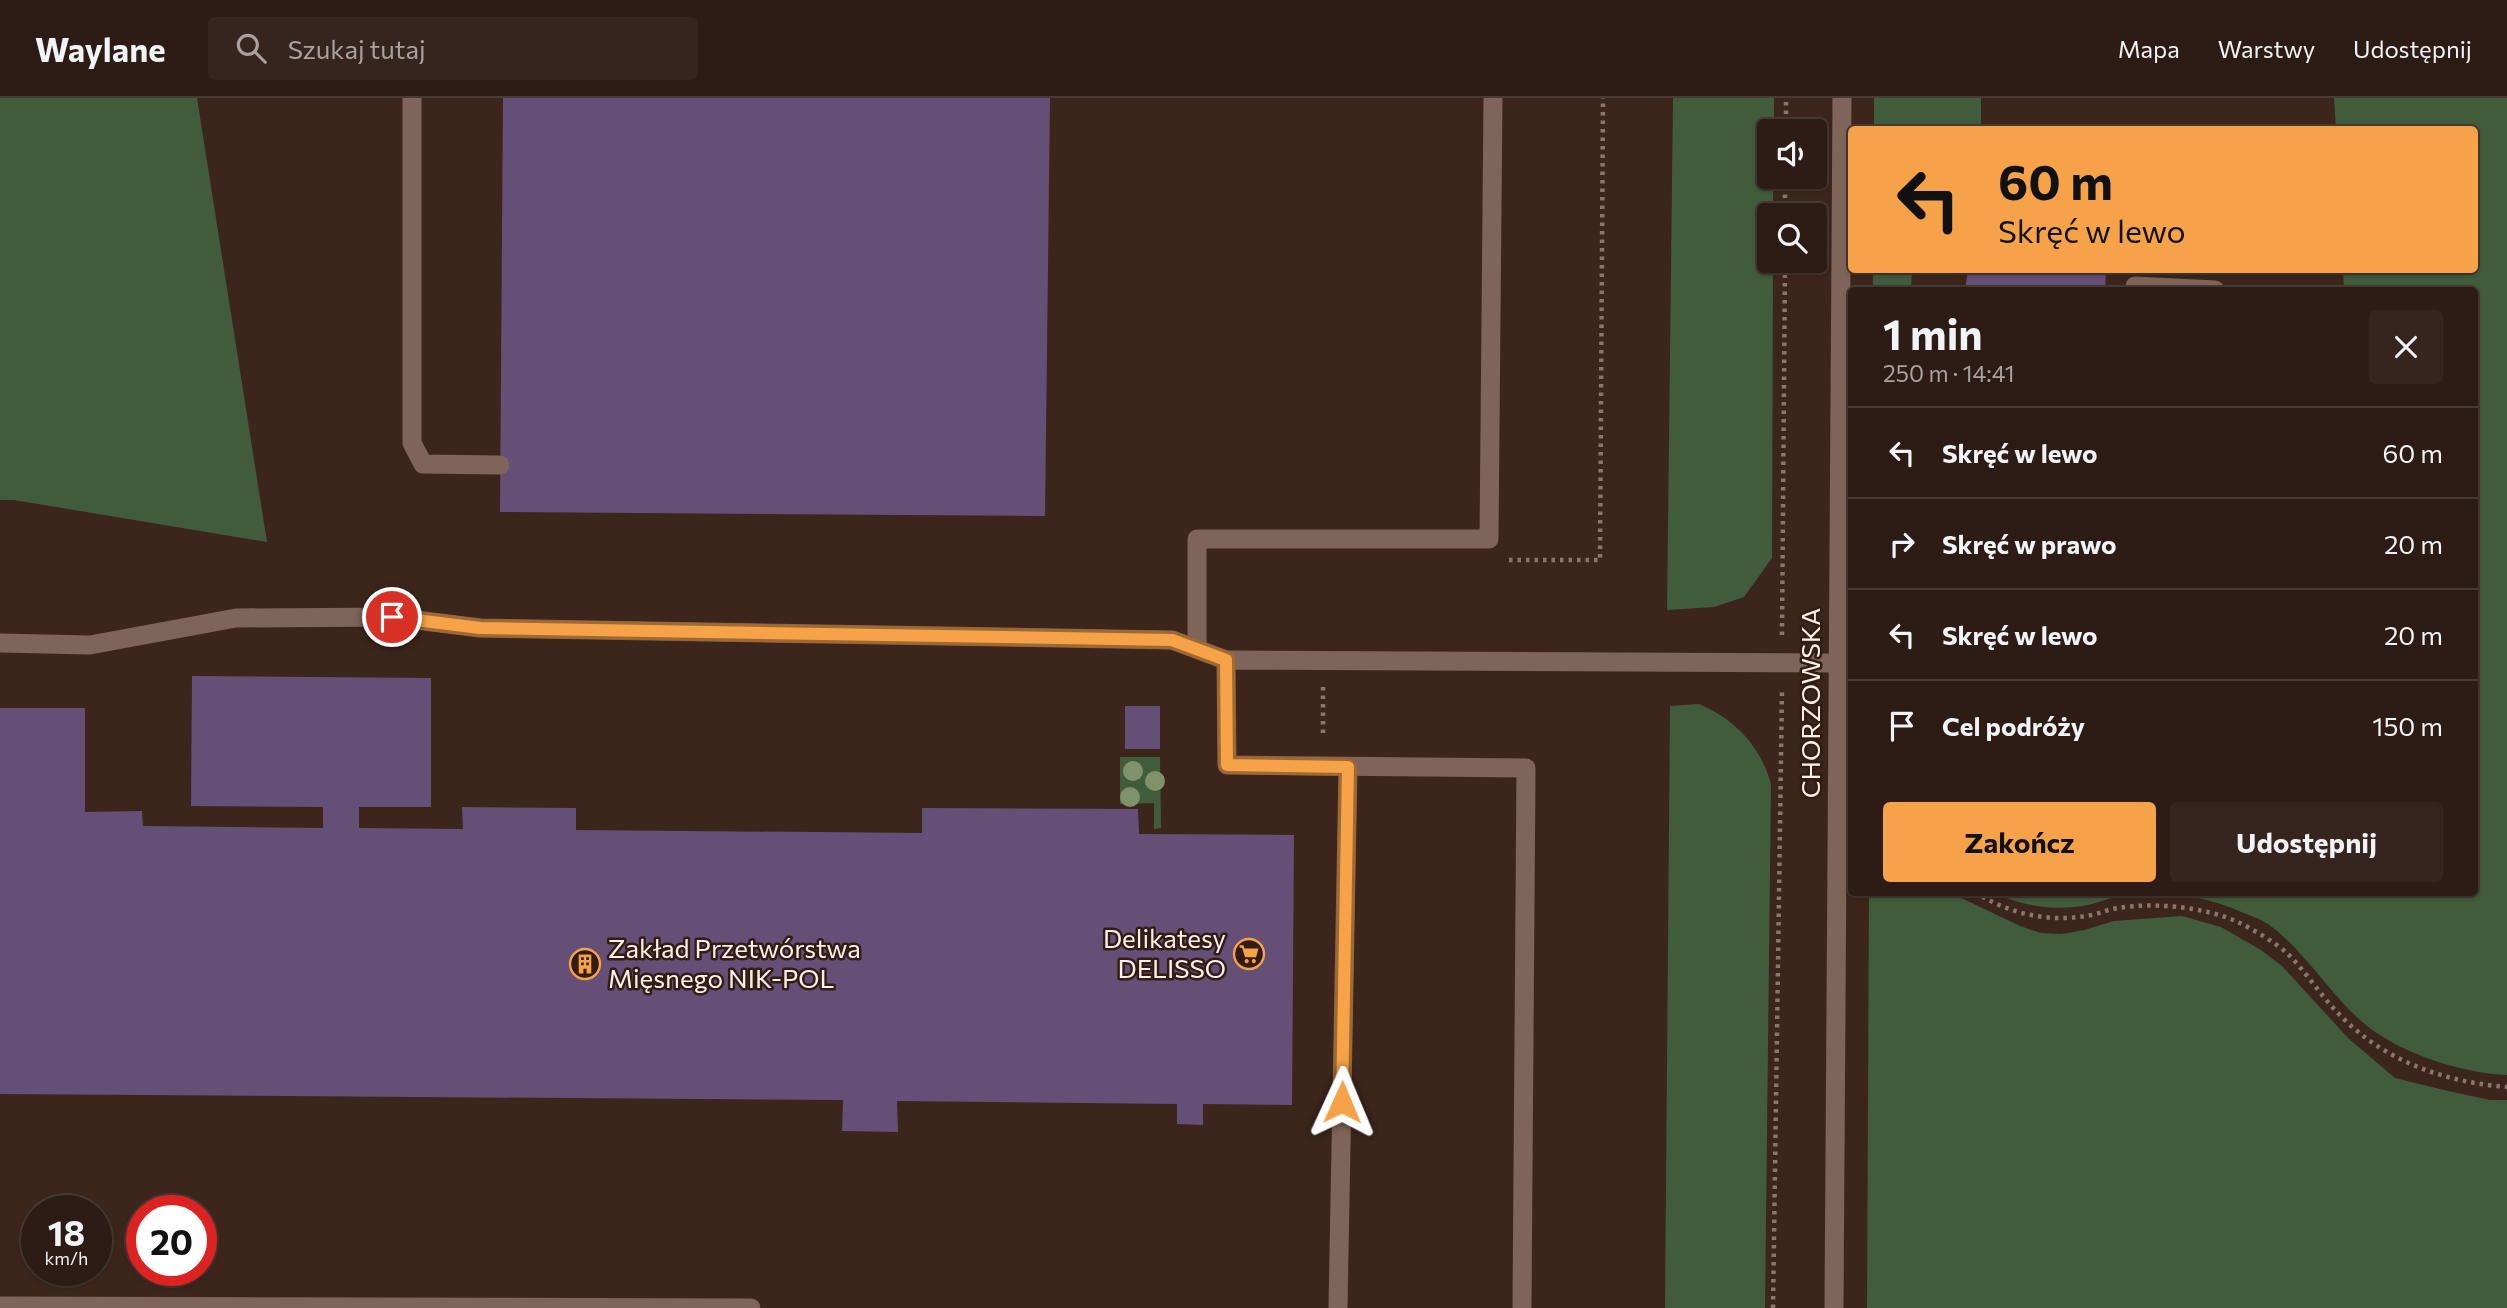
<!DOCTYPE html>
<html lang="pl">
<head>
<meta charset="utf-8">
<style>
	:root { --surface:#2d1c15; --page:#35251e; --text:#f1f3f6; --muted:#a7a1a0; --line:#483a34; --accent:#f6a248 }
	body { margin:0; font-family:Commissioner,sans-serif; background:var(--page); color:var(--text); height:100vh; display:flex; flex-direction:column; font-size:26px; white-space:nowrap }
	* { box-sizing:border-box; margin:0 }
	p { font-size:23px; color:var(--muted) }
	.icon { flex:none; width:38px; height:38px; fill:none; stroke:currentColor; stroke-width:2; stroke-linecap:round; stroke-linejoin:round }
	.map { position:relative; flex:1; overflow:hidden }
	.panel { position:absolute; left:1848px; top:189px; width:630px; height:609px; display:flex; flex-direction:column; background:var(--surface); border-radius:7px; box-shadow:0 2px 5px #0004,0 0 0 2px var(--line) }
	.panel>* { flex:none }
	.banner { position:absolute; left:1848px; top:28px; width:630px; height:147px; border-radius:7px; box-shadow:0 2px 5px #0004,0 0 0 2px var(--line); background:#f6a248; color:#111; overflow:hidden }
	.controls { position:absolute; left:1757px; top:21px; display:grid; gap:14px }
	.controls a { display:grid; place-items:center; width:70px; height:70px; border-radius:7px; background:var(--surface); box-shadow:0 2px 5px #0004,0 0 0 2px var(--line); font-size:35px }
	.speed { position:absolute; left:21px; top:1097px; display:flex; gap:14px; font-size:35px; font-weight:700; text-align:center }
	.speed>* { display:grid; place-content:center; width:91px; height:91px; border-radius:50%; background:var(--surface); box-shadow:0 2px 5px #0004,0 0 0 2px var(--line); line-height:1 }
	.speed small { font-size:18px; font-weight:400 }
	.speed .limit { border:10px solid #d22; background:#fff; color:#111 }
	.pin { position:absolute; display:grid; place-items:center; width:60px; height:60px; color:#fff; margin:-30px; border:4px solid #fff; border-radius:50%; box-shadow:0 2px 7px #0007 }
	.me { position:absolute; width:77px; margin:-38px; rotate:1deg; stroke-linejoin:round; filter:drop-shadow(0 0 5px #0008) }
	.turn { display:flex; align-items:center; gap:24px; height:147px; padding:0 35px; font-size:32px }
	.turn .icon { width:91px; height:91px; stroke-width:2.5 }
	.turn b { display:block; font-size:49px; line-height:60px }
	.round { display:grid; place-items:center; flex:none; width:74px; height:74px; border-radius:7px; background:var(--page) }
	.summary { display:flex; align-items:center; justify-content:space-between; height:119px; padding:0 35px }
	h1 { font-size:42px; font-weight:700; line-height:52px }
	.button { display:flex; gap:14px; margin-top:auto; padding:14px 35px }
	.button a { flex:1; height:80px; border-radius:7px; background:var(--accent); color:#111; font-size:28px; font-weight:700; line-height:80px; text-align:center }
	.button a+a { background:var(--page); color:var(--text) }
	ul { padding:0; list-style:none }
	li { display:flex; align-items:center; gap:21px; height:91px; padding:0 35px; border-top:2px solid var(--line) }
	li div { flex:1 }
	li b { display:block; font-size:26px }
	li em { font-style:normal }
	header { display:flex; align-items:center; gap:42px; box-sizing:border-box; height:98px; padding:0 35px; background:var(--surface); border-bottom:2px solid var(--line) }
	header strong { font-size:33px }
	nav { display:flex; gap:38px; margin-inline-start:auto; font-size:24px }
	.search { width:490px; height:63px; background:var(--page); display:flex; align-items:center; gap:18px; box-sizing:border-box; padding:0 24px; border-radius:7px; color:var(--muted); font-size:26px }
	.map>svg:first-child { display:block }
	.green { fill:#405c3b }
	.building { fill:#654f77 }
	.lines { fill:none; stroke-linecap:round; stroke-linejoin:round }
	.path { stroke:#8a766d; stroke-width:4.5; stroke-dasharray:3.5 5; stroke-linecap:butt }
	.service { stroke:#7e6459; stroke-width:19 }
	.tertiary { stroke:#7e6459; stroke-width:19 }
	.tree { fill:#7f926b }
	.route-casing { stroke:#a0692f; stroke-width:18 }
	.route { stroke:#f6a248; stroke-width:12 }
	.labels { text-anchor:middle; stroke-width:5; stroke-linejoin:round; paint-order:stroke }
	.street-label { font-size:26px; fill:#ffefe9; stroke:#321c13 }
	.poi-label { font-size:26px; fill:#ffefe9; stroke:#321c13; text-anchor:end }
</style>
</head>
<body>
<header>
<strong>Waylane</strong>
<div class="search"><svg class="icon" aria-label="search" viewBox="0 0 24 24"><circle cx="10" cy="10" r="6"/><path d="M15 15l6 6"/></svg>Szukaj tutaj</div>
<nav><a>Mapa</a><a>Warstwy</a><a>Udostępnij</a></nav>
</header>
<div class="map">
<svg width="2507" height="1210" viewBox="0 0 2507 1210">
	<rect width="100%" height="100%" fill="#3c261c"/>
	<g class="green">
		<path d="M0 0H197L267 444 14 402H0Z"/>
		<path d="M1673 0H1774V33H1769V79H1773V117H1769V163H1773L1772 460 1744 499 1714 509 1667 512Z"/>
		<rect x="1874" y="0" width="107" height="31"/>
		<path d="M2334 0H2507V977C2460 975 2395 954 2360 922 2327 892 2304 852 2268 826 2259 820 2248 817 2239 813 2207 799 2159 790 2124 797 2112 799 2100 804 2088 807 2056 813 2024 809 1995 795L2474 794V192H2344L2343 172H2474V32L2336 31Z"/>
		<path d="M1873 172H1912L1911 192H1873Z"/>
		<path d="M1699 606C1735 621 1761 649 1771 686L1765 1210H1665L1670 608Z"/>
		<path d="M1120 659H1160L1161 730 1154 731V705L1120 706Z"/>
		<path d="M1869 795H1951L2020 828 2041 835 2062 836 2084 832 2114 823 2182 818 2221 829 2261 852 2282 868 2348 940 2395 980 2448 993 2490 1002H2507V1210H1867Z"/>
	</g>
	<g class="building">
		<path d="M503 0H1050L1045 418 500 414Z"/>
		<path d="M1968 172 2106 175 2105 192H1965Z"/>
		<path d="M192 578 431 580V709H359V730L463 731 462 709 576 710V732L922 735V710L1138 711 1139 736 1294 737 1292 1007 1203 1006V1027L1177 1026V1006L897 1003 898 1034 842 1033 843 1002 0 996V610H85V714L142 713 143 728 323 730V709L191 708Z"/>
		<rect x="1125" y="608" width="35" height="43"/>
	</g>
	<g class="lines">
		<g class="path">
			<path d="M1786 33V0"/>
			<path d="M1785 117V79"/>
			<path d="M1509 462H1600L1603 0"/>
			<path d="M1782 537 1785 163"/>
			<path d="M1323 589V640"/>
			<path d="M1975 794C2011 817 2050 825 2092 817 2101 815 2109 811 2118 810 2154 804 2205 809 2238 824 2254 832 2275 844 2288 856 2305 873 2319 895 2336 913 2381 962 2443 984 2507 989"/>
			<path d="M1773 1210 1782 591"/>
		</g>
		<g class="service">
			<path d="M412 0V345L423 366 500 367"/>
			<path d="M2135 188 2215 192"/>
			<path d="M0 545 90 547 236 520 392 519 480 530 1172 542 1226 562"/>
			<path d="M1197 550V441H1489L1493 0"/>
			<path d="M0 1208 751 1210"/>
			<path d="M1338 1210 1348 669"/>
			<path d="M1522 1210 1526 670 1227 667 1226 562 1838 565"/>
		</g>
		<path class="tertiary" d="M1834 1210 1842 0"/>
	</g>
	<g class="tree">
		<circle cx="1133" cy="673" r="10"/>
		<circle cx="1155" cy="683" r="10"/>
		<circle cx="1130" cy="699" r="10"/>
	</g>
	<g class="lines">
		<g class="route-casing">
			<path id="route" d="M392 519 480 530 1172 542 1226 562 1227 667 1348 669 1342 1004"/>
		</g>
		<use href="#route" class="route"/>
	</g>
	<defs>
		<g id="supermarket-ring" transform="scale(1.575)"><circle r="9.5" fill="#321c13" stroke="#f6a248" stroke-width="1.5"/><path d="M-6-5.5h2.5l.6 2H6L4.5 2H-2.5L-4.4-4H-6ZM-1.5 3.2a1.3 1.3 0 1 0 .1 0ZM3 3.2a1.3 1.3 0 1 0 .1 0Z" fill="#f6a248"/></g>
		<g id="building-ring" transform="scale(1.575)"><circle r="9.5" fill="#321c13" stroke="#f6a248" stroke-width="1.5"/><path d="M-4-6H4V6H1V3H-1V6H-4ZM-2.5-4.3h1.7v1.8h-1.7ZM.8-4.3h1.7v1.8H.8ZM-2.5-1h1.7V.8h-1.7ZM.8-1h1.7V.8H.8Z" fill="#f6a248"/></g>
	</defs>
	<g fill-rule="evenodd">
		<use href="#supermarket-ring" x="1249" y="856"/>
		<use href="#building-ring" x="585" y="866"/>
	</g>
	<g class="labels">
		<g class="street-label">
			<text transform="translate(1811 605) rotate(-90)" y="9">CHORZOWSKA</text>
		</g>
		<g class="poi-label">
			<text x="1226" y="850">Delikatesy<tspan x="1226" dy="30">DELISSO</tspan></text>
			<text x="608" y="860" text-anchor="start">Zakład Przetwórstwa<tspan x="608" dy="30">Mięsnego NIK-POL</tspan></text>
		</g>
	</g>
</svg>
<div class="controls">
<a><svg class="icon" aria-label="sound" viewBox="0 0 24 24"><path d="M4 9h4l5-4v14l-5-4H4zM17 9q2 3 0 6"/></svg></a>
<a><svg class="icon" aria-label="search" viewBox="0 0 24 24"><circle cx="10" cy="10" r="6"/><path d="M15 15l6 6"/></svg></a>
</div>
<div class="speed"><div>18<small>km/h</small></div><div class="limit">20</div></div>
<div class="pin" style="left:392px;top:519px;background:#d93025"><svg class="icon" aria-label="arrive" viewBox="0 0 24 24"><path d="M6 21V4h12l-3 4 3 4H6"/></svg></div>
<svg class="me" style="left:1342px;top:1004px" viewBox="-20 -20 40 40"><path d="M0-17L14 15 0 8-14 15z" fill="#f6a248" stroke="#fff" stroke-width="4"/></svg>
<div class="banner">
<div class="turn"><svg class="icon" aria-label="left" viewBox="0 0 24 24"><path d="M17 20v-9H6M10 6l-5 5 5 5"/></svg><div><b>60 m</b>Skręć w lewo</div></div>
</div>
<section class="panel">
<div class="summary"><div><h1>1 min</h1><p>250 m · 14:41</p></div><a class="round"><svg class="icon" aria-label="close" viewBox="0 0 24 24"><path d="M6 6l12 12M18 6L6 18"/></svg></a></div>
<ul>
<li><svg class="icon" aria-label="left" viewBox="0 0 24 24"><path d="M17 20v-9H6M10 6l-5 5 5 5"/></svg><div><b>Skręć w lewo</b></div><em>60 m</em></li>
<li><svg class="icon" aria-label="right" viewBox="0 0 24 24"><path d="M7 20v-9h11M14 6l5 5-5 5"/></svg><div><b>Skręć w prawo</b></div><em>20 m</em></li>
<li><svg class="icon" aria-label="left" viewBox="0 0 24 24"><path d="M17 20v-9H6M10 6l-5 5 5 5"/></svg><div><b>Skręć w lewo</b></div><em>20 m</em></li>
<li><svg class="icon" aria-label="arrive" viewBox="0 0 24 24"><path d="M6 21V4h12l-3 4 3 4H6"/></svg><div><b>Cel podróży</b></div><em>150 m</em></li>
</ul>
<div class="button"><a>Zakończ</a><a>Udostępnij</a></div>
</section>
</div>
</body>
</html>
